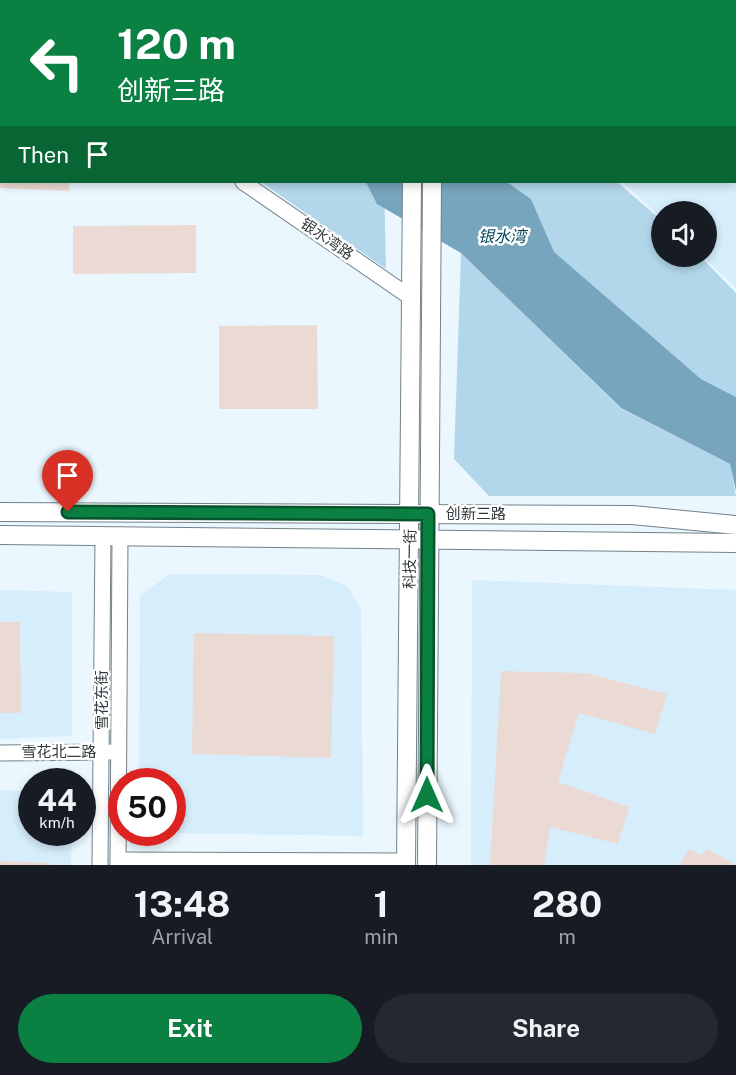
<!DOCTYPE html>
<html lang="en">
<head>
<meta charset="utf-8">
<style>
	:root { --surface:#171b24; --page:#242831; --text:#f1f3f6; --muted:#9ea1a6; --accent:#0b8043 }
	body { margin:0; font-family:"Public Sans","Noto Sans SC",sans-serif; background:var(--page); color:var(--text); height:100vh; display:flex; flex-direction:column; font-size:22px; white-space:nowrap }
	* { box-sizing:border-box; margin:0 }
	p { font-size:20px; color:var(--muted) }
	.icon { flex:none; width:33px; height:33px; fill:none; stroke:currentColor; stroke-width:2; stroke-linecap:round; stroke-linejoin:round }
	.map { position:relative; height:865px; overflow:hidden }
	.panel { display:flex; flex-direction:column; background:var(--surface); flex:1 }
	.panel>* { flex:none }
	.hud { position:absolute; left:0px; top:0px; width:736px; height:183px; box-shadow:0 3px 9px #0003; background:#0b8043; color:#fff; overflow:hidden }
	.buttons { position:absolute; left:651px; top:201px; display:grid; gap:12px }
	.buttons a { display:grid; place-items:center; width:66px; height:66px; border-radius:50%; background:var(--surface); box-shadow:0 3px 9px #0003; font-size:30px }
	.speed { position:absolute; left:18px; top:768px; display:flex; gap:12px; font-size:30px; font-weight:700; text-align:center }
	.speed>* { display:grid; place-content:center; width:78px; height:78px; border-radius:50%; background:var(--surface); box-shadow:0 3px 9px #0003; line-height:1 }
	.speed small { font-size:15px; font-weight:400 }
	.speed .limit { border:9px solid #d22; background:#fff; color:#111 }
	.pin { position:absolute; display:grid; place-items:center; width:51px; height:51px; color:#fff; margin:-62px -26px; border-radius:50% 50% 50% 0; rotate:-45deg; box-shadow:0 0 6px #0007 }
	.pin .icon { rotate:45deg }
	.me { position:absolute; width:66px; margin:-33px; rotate:0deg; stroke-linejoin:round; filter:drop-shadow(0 0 4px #0008) }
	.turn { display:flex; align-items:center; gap:21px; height:126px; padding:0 18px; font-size:27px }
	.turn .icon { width:78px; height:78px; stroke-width:2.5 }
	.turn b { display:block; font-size:42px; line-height:51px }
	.then { display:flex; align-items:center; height:57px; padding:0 18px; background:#0003; gap:12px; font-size:22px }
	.eta { display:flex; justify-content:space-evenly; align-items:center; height:102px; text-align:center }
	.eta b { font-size:36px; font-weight:700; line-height:42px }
	.action { display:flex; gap:12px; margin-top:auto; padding:12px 18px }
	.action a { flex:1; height:69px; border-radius:36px; background:var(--accent); color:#fff; font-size:24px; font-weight:700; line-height:69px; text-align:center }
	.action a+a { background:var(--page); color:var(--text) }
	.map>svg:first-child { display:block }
	.built { fill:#d6eefb }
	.green { fill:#b2d7eb }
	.water { fill:#76a5bd }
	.building { fill:#ebdad3 }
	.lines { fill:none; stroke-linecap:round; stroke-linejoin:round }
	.tertiary-casing { stroke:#738189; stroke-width:17 }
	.secondary-casing { stroke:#738189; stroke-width:20 }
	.tertiary { stroke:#fff; stroke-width:15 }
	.secondary { stroke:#fff; stroke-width:18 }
	.route-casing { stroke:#07532c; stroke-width:15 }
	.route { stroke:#0b8043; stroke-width:10 }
	.labels { text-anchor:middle; stroke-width:5; stroke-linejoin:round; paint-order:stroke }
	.street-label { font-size:15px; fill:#333a3d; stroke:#fff }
	.water-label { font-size:16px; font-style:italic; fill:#00435b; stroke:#fff }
</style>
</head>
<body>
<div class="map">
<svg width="736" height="865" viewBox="0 0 736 865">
	<rect width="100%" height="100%" fill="#eaf7fe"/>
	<g class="built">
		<path d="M487 0H736V288L703 257 706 256V212H662L661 218 623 182H735V2Z"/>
		<path d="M170 574 321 575 347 586 361 609 363 836 166 833 172 832V782H139L140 595Z"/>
		<path d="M472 580 736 590V865H471Z"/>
		<path d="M0 590 72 592V736L0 739Z"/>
		<path d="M0 790 31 791 32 832 72 833 71 865H0Z"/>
	</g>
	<g class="green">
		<path d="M0 0H381V2H2L0 35Z"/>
		<path d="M261 182H384L386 269Z"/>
		<path d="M507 182H617L661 220 662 256 701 257 736 293V397L701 379 553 252 531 199Z"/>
		<path d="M461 252 620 408 730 464 736 496H489L454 459Z"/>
	</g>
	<g class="water">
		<path d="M157 0H331L332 1 161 2Z"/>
		<path d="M366 182H507L531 199 554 252 701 379 736 397V491L730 464 621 408 461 253 377 204Z"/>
	</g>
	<g class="building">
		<path d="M0 182H70L69 191 0 188Z"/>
		<path d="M196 225V273L73 274V226Z"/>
		<path d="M317 325 318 409H219V326Z"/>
		<path d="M0 622H20L21 713H0Z"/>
		<path d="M194 633 334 636 331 758 192 754Z"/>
		<path d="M501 671 586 673 667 694 655 734 579 713 558 782 629 807 618 844 550 827 544 865H490Z"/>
		<path d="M689 849 701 855 708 849 735 865H679Z"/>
		<path d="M0 861 51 863V865H0Z"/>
	</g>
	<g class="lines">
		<g class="tertiary-casing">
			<g id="tertiary">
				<path d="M0 53 2 52"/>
				<path d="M243 182 410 297"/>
				<path d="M0 753 111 752"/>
				<path d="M118 860 406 861"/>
				<path d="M100 865 103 535"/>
				<path d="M118 865 120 535"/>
			</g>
		</g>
		<g class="secondary-casing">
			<g id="secondary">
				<path d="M415 2 416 0"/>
				<path d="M436 2V0"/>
				<path d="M0 512 632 515 736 525"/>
				<path d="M0 535 736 543"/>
				<path d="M406 865 412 182"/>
				<path d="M427 865 432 182"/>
			</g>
		</g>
		<use href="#tertiary" class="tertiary"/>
		<use href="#secondary" class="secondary"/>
	</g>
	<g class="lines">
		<g class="route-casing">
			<path id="route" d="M68 512 428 514 427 795"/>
		</g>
		<use href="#route" class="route"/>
	</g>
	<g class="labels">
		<g class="street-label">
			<text transform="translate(327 239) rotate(35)" y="5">银水湾路</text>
			<text x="476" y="519">创新三路</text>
			<text transform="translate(410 559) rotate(-89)" y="5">科技一街</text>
			<text transform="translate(102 700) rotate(-90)" y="5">雪花东街</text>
			<text x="59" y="757">雪花北二路</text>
		</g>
		<g class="water-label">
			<text x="502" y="242">银水湾</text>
		</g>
	</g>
</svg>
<div class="buttons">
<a><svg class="icon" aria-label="sound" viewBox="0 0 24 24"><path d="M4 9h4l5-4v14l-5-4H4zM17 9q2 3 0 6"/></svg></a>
</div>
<div class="speed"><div>44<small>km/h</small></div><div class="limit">50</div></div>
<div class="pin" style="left:68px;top:512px;background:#d93025"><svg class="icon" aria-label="arrive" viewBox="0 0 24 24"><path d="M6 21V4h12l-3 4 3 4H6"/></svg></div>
<svg class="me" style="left:427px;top:795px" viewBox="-20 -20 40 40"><path d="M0-17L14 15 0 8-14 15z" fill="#0b8043" stroke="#fff" stroke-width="4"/></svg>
<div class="hud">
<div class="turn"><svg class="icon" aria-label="left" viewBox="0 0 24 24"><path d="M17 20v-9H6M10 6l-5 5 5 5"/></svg><div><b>120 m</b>创新三路</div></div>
<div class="then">Then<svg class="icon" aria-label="arrive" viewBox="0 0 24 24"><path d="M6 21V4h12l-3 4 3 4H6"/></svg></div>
</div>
</div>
<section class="panel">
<div class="eta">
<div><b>13:48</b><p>Arrival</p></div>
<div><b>1</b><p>min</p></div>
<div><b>280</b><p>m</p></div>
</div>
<div class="action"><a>Exit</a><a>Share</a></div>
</section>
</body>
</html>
